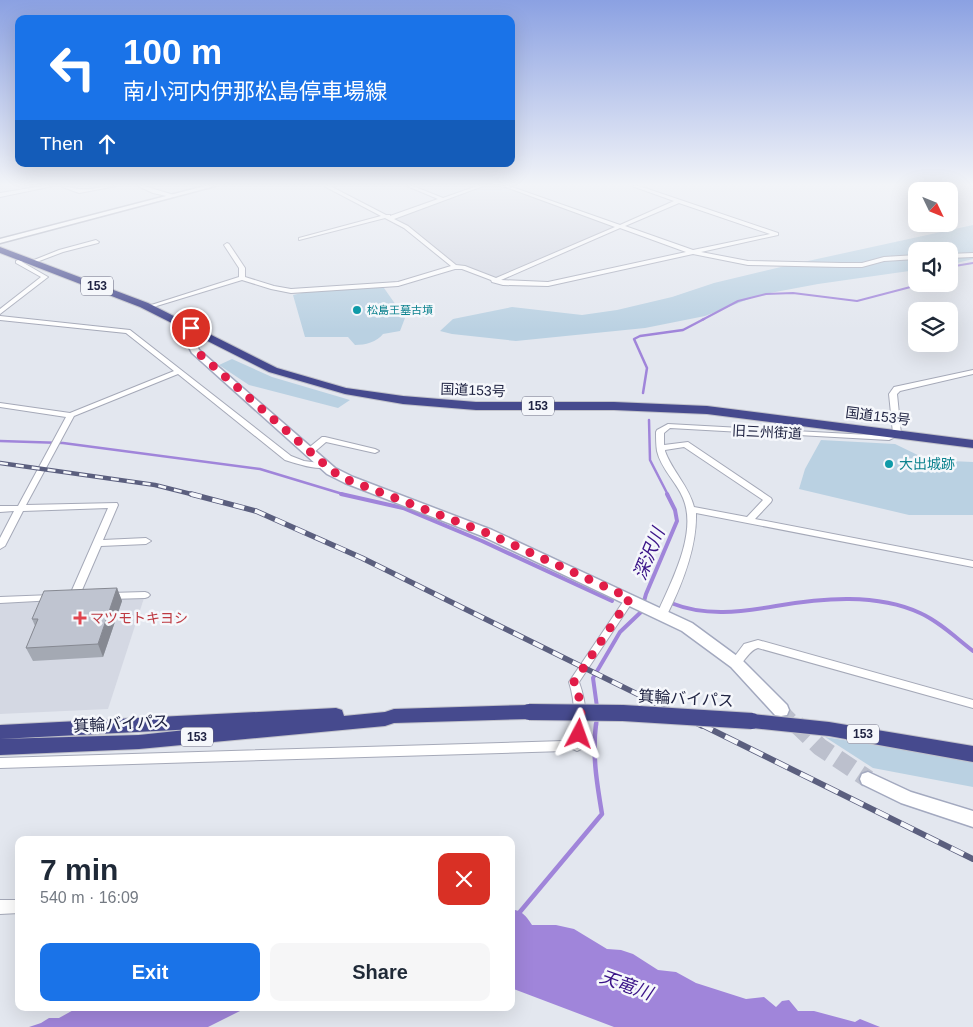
<!DOCTYPE html>
<html lang="en">
<head>
<meta charset="utf-8">
<style>
	:root { --surface:#fff; --page:#f6f6f7; --text:#1f2937; --muted:#747a83; --accent:#1a73e8 }
	body { margin:0; font-family:Arial,"Noto Sans JP",sans-serif; background:var(--page); color:var(--text); height:100vh; display:flex; flex-direction:column; font-size:19px; white-space:nowrap }
	* { box-sizing:border-box; margin:0 }
	p { font-size:16px; color:var(--muted) }
	.icon { flex:none; width:28px; height:28px; fill:none; stroke:currentColor; stroke-width:2; stroke-linecap:round; stroke-linejoin:round }
	.map { position:relative; flex:1; overflow:hidden }
	.sheet { position:absolute; left:15px; top:836px; width:500px; height:175px; display:flex; flex-direction:column; background:var(--surface); border-radius:10px; box-shadow:0 5px 20px #0002 }
	.sheet>* { flex:none }
	.top-card { position:absolute; left:15px; top:15px; width:500px; height:152px; border-radius:10px; box-shadow:0 5px 20px #0002; background:#1a73e8; color:#fff; overflow:hidden }
	.needle { width:32px; rotate:133deg }
	.buttons { position:absolute; left:908px; top:182px; display:grid; gap:10px }
	.buttons a { display:grid; place-items:center; width:50px; height:50px; border-radius:10px; background:var(--surface); box-shadow:0 5px 20px #0002; font-size:25px }
	.pin { position:absolute; display:grid; place-items:center; width:42px; height:42px; color:#fff; margin:-21px; border:2px solid #fff; border-radius:50%; box-shadow:0 1px 5px #0007 }
	.me { position:absolute; width:55px; margin:-28px; rotate:4deg; stroke-linejoin:round; filter:drop-shadow(0 0 4px #0008) }
	.turn { display:flex; align-items:center; gap:18px; height:105px; padding:0 25px; font-size:22px }
	.turn .icon { width:65px; height:65px; stroke-width:2.5 }
	.turn b { display:block; font-size:35px; line-height:42px }
	.then { display:flex; align-items:center; height:48px; padding:0 25px; background:#0003; gap:10px; font-size:19px }
	.round { display:grid; place-items:center; flex:none; width:52px; height:52px; border-radius:10px; background:var(--page) }
	.summary { display:flex; align-items:center; justify-content:space-between; height:85px; padding:0 25px }
	h1 { font-size:30px; font-weight:800; line-height:38px }
	.primary-button { display:flex; gap:10px; margin-top:auto; padding:10px 25px }
	.primary-button a { flex:1; height:58px; border-radius:10px; background:var(--accent); color:#fff; font-size:20px; font-weight:800; line-height:58px; text-align:center }
	.primary-button a+a { background:var(--page); color:var(--text) }
	.map>svg:first-child { display:block }
	.built { fill:#d4d8e3 }
	.green { fill:#bad1e2 }
	.water { fill:#a085da }
	.lines { fill:none; stroke-linecap:round; stroke-linejoin:round }
	.stream-far3 { stroke:#a085da; stroke-width:2 }
	.stream-far2 { stroke:#a085da; stroke-width:2.5 }
	.stream-far1 { stroke:#a085da; stroke-width:4 }
	.stream { stroke:#a085da; stroke-width:4.5 }
	.secondary-tunnel-far1 { stroke:#bcc0cd; stroke-width:14; stroke-dasharray:14 7; stroke-linecap:butt }
	.secondary-tunnel { stroke:#bcc0cd; stroke-width:18; stroke-dasharray:18 9; stroke-linecap:butt }
	.minor-casing { stroke:#a5a9b8; stroke-width:2 }
	.tertiary-casing { stroke:#a5a9b8; stroke-width:3 }
	.secondary-casing { stroke:#a3a9bf; stroke-width:3 }
	.trunk-casing { stroke:#c1c2ca; stroke-width:2 }
	.minor { fill:#fff; fill-rule:evenodd }
	.tertiary { fill:#fff; fill-rule:evenodd }
	.secondary { fill:#fff; fill-rule:evenodd }
	.trunk { fill:#464a8e; fill-rule:evenodd }
	.rail-far2-casing { stroke:#5b5f7e; stroke-width:4.5 }
	.rail-far1-casing { stroke:#5b5f7e; stroke-width:5.5 }
	.rail-casing { stroke:#5b5f7e; stroke-width:6 }
	.rail-far2 { stroke:#f5f7fb; stroke-width:2.5; stroke-dasharray:8; stroke-linecap:butt }
	.rail-far1 { stroke:#f5f7fb; stroke-width:4; stroke-dasharray:11; stroke-linecap:butt }
	.rail { stroke:#f5f7fb; stroke-width:4.5; stroke-dasharray:14; stroke-linecap:butt }
	.trunk-bridge-casing { stroke:#c1c2ca; stroke-width:18; stroke-linecap:butt }
	.trunk-bridge { stroke:#464a8e; stroke-width:16 }
	.wall { fill:#a4a9b3 }
	.shaded-wall { fill:#868992 }
	.building { fill:#bfc4d0; stroke:#868992 }
	.route { stroke:#e11d48; stroke-width:9; stroke-dasharray:0 16.2 }
	.culture-dot { fill:#0f9aa8; stroke:#f5f7fb; stroke-width:2 }
	.health-dot { fill:#e0444e; stroke:#f5f7fb; stroke-width:2 }
	.labels { text-anchor:middle; stroke-width:5; stroke-linejoin:round; paint-order:stroke }
	.far-culture-label { font-size:11px; fill:#0d838f; stroke:#f5f7fb; text-anchor:start }
	.shield { fill:#f5f7fb; stroke:#60637a; stroke-width:1 }
	.shield-label { font-size:12px; font-weight:bold; fill:#202443 }
	.street-label { font-size:14px; fill:#202443; stroke:#f5f7fb }
	.culture-label { font-size:14px; fill:#0d838f; stroke:#f5f7fb; text-anchor:start }
	.health-label { font-size:14px; fill:#be3a42; stroke:#f5f7fb; text-anchor:start }
	.near-street-label { font-size:16px; fill:#202443; stroke:#f5f7fb }
	.near-water-label { font-size:18px; font-style:italic; fill:#391287; stroke:#f5f7fb }
</style>
</head>
<body>
<div class="map">
<svg width="973" height="1027" viewBox="0 0 973 1027">
	<rect width="100%" height="100%" fill="#e3e7ef"/>
	<g class="built">
		<path d="M481 186H505L617 226 494 281 463 267H455L391 218Z"/>
		<path d="M145 595 108 709 0 714V600Z"/>
	</g>
	<g class="green">
		<path d="M973 225V259L949 265V251H916V270L818 284 759 295 705 316 645 328 516 341 452 334 440 331 453 319 512 307 582 315 617 310 672 297 714 283 785 266Z"/>
		<path d="M374 288H384L405 318 400 331 383 334C377 342 365 345 355 345L348 337H305L293 295 310 291Z"/>
		<path d="M232 359 272 377 350 400 338 408 249 385 219 365Z"/>
		<path d="M821 440 895 444 928 460 973 462V515H909L799 489 805 469Z"/>
		<path d="M825 737 973 761V787L873 768Z"/>
	</g>
	<g class="water">
		<path d="M511 909C523 911 526 916 532 925H556L574 929 607 949 621 950 633 954 658 970 676 972 696 983 746 999 764 997 776 1007 782 1001 789 1000 798 1011H814L855 1022 860 1019 880 1027H614L511 988Z"/>
		<path d="M77 1008H95V1009L98 1008H246L208 1027H29L41 1023 49 1018H59Z"/>
	</g>
	<g class="lines">
		<g class="stream-far3">
			<path d="M949 267 973 263"/>
			<path d="M702 320 738 301 766 294 793 293 857 301 922 284"/>
		</g>
		<g class="stream-far2">
			<path d="M643 393 647 368 634 339 640 336 683 330 704 319"/>
			<path d="M649 420 650 460 668 495"/>
			<path d="M0 441 63 443 260 469 346 495"/>
		</g>
		<g class="stream-far1">
			<path d="M341 494 403 508 482 541 612 601"/>
			<path d="M671 603C706 617 740 612 776 606 822 598 877 593 920 613 940 622 956 638 973 651"/>
			<path d="M597 707 593 678 620 632 641 612 646 594 677 521 675 510 667 494"/>
			<path d="M596 726 597 718"/>
		</g>
		<path class="stream" d="M519 913 602 814C597 784 592 755 596 724"/>
		<path class="secondary-tunnel-far1" d="M781 710 797 726"/>
		<path class="secondary-tunnel" d="M796 724 820 747 868 779"/>
		<g class="minor-casing">
			<g id="minor">
				<path d="M43 186H53L0 197V193Z"/>
				<path d="M60 186C67 186 73 189 80 189 92 190 104 186 116 186L79 193Z"/>
				<path d="M138 186H144L174 195 171 197 153 193Z"/>
				<path d="M324 186H330L386 215H390V216L438 199 407 186H413L443 198 477 186H483L394 219 408 226 456 265 465 266 496 278 615 227 503 186H509L620 225 674 201 632 186H639L778 233V235L701 252 748 261 841 263H862L884 257 916 255V259L884 261 862 267H841L748 265 693 254 548 286 503 285 492 282 491 280 462 269H455L398 286 291 293 271 289 242 280 150 308 145 307 239 277V268L224 245 227 243 229 244 245 268V277L274 286 291 289 398 282 451 266 404 228 385 218 299 240V238L381 216ZM679 203 770 234 693 250 625 226ZM620 228 686 252 548 282 501 280Z"/>
				<path d="M96 240 99 242 98 243 63 252 34 263 29 262 59 250Z"/>
				<path d="M973 253V257L949 258V254Z"/>
				<path d="M22 258 27 259 22 262 48 277 0 314V309L41 277 16 263V261Z"/>
				<path d="M0 316 130 330 291 456 304 461 328 464 329 466C320 472 295 463 285 460L178 374 74 416 26 505 117 503 118 505 103 540 146 538 151 541 146 544 101 546 79 597 77 599H71L69 597 108 508 23 511 5 546 0 549V538L14 511 0 512V506H18L66 417 0 407V403L70 413 174 371 126 333 0 320Z"/>
				<path d="M973 370V374L900 391 897 394 901 434 889 440 670 428 664 433V445L688 442 771 498 772 500 771 502 755 519 973 561V567L696 513C697 548 682 585 666 617H658L657 614C671 582 698 533 683 498 676 481 661 469 657 451 656 445 656 438 656 432L657 430 668 424 888 436 893 433 889 394 894 387ZM684 447 763 500 747 517 694 507C689 486 672 471 665 451V450Z"/>
				<path d="M322 437H325L375 449 379 451 375 453 326 442 312 454H306L305 452 306 450Z"/>
				<path d="M145 592 148 593 150 595 148 597 145 598 110 599 107 598 105 596 107 594 110 593Z"/>
				<path d="M52 595 55 596 57 598 55 600 0 603V597Z"/>
				<path d="M630 595 633 596 635 598 579 682C586 701 590 731 581 749L577 751 573 749 571 746C575 724 576 704 569 682L627 596Z"/>
				<path d="M758 640 973 700V708L758 648C745 652 744 669 732 666L731 663 732 660 744 644Z"/>
				<path d="M564 741 568 743 570 746 568 749 564 751 0 768V758Z"/>
				<path d="M0 900H19V913L0 914Z"/>
			</g>
		</g>
		<g class="tertiary-casing">
			<path id="tertiary" d="M205 186H215L0 243V239Z"/>
		</g>
		<g class="secondary-casing">
			<g id="secondary">
				<path d="M191 325 196 328 192 334 199 350 335 468 353 477 492 530 692 623 741 659 787 705 789 710 787 715 781 716 775 715 731 667 682 631 482 536 345 483 327 474 192 353 182 334 188 326Z"/>
				<path d="M868 772 911 792 973 811V827L901 803 862 784 860 779 862 774Z"/>
			</g>
		</g>
		<g class="trunk-casing">
			<g id="trunk">
				<path d="M0 247 148 303 277 368 346 388 403 396 476 402H614L707 406 973 440V448L707 414 614 410H476L403 404 345 394 269 372 140 307 0 253Z"/>
				<path d="M529 705 535 707 538 712 535 717 529 719 394 723 385 726 139 749 0 755V739L139 735 195 729 0 739V725L336 708 342 710 344 716 385 712 394 709Z"/>
				<path d="M752 714 829 722 973 746V762L829 736 752 728 746 726 743 721 746 716Z"/>
			</g>
		</g>
		<use href="#minor" class="minor"/>
		<use href="#tertiary" class="tertiary"/>
		<use href="#secondary" class="secondary"/>
		<use href="#trunk" class="trunk"/>
		<g class="rail-far2-casing">
			<path id="rail-far2" d="M0 463 155 485 195 495"/>
		</g>
		<g class="rail-far1-casing">
			<path id="rail-far1" d="M191 494 256 511 362 558 702 726"/>
		</g>
		<g class="rail-casing">
			<path id="rail" d="M700 724 973 859"/>
		</g>
		<use href="#rail-far2" class="rail-far2"/>
		<use href="#rail-far1" class="rail-far1"/>
		<use href="#rail" class="rail"/>
		<g class="trunk-bridge-casing">
			<path id="trunk-bridge" d="M529 712 623 713 752 721"/>
		</g>
		<use href="#trunk-bridge" class="trunk-bridge"/>
	</g>
	<path class="wall" d="M117 588 122 601 103 657 33 661 26 648 35 626 32 619Z"/>
	<path class="shaded-wall" d="M117 588 122 601 103 657 98 644Z"/>
	<path class="building" d="M117 588 98 644 26 648 38 619H32L44 591Z"/>
	<linearGradient id="sky" x2="0" y2="1"><stop stop-color="#8ba1e2"/><stop offset="0.56" stop-color="#f2f4f8"/><stop offset="1" stop-color="#f2f4f8" stop-opacity="0"/></linearGradient>
	<rect width="973" height="330" fill="url(#sky)"/>
	<g class="lines">
		<path class="route" d="M191 328 188 334 195 350 332 471 348 480 487 533 630 598 574 682C581 699 583 715 579 734"/>
	</g>
	<g class="culture-dot">
		<circle cx="357" cy="310" r="5"/>
		<circle cx="889" cy="464" r="5"/>
	</g>
	<path class="health-dot" d="M77.5 610.5h5v5h5v5h-5v5h-5v-5h-5v-5h5z"/>
	<g class="labels">
		<g class="far-culture-label">
			<text x="367" y="314">松島王墓古墳</text>
		</g>
		<g class="shield">
			<rect x="81" y="276.5" width="32" height="19" rx="4"/>
			<rect x="522" y="396.5" width="32" height="19" rx="4"/>
			<rect x="847" y="724.5" width="32" height="19" rx="4"/>
			<rect x="181" y="727.5" width="32" height="19" rx="4"/>
		</g>
		<g class="shield-label">
			<text x="97" y="290">153</text>
			<text x="538" y="410">153</text>
			<text x="863" y="738">153</text>
			<text x="197" y="741">153</text>
		</g>
		<g class="street-label">
			<text transform="translate(473 390) rotate(2)" y="5">国道153号</text>
			<text transform="translate(878 416) rotate(7)" y="5">国道153号</text>
			<text transform="translate(767 432) rotate(3)" y="5">旧三州街道</text>
		</g>
		<g class="culture-label">
			<text x="899" y="469">大出城跡</text>
		</g>
		<g class="health-label">
			<text x="90" y="623">マツモトキヨシ</text>
		</g>
		<g class="near-street-label">
			<text transform="translate(686 698) rotate(3)" y="6">箕輪バイパス</text>
			<text transform="translate(121 723) rotate(-3)" y="6">箕輪バイパス</text>
		</g>
		<g class="near-water-label">
			<text transform="translate(649 554) rotate(-68)" y="6">深沢川</text>
			<text transform="translate(626 985) rotate(20)" y="6">天竜川</text>
		</g>
	</g>
</svg>
<div class="buttons">
<a><svg class="needle" viewBox="-14 -14 28 28"><path d="M0-13l5 13h-10z" fill="#e53935"/><path d="M0 13l5-13h-10z" fill="#747a83"/></svg></a>
<a><svg class="icon" aria-label="sound" viewBox="0 0 24 24"><path d="M4 9h4l5-4v14l-5-4H4zM17 9q2 3 0 6"/></svg></a>
<a><svg class="icon" aria-label="layers" viewBox="0 0 24 24"><path d="M12 4l9 5-9 5-9-5zM3 14l9 5 9-5"/></svg></a>
</div>
<div class="pin" style="left:191px;top:328px;background:#d93025"><svg class="icon" aria-label="arrive" viewBox="0 0 24 24"><path d="M6 21V4h12l-3 4 3 4H6"/></svg></div>
<svg class="me" style="left:579px;top:734px" viewBox="-20 -20 40 40"><path d="M0-17L14 15 0 8-14 15z" fill="#e11d48" stroke="#fff" stroke-width="4"/></svg>
<div class="top-card">
<div class="turn"><svg class="icon" aria-label="left" viewBox="0 0 24 24"><path d="M17 20v-9H6M10 6l-5 5 5 5"/></svg><div><b>100 m</b>南小河内伊那松島停車場線</div></div>
<div class="then">Then<svg class="icon" aria-label="ahead" viewBox="0 0 24 24"><path d="M12 20V5M6 11l6-6 6 6"/></svg></div>
</div>
<section class="sheet">
<div class="summary"><div><h1>7 min</h1><p>540 m · 16:09</p></div><a class="round" style="background:#d93025;color:#fff"><svg class="icon" aria-label="close" viewBox="0 0 24 24"><path d="M6 6l12 12M18 6L6 18"/></svg></a></div>
<div class="primary-button"><a>Exit</a><a>Share</a></div>
</section>
</div>
</body>
</html>
